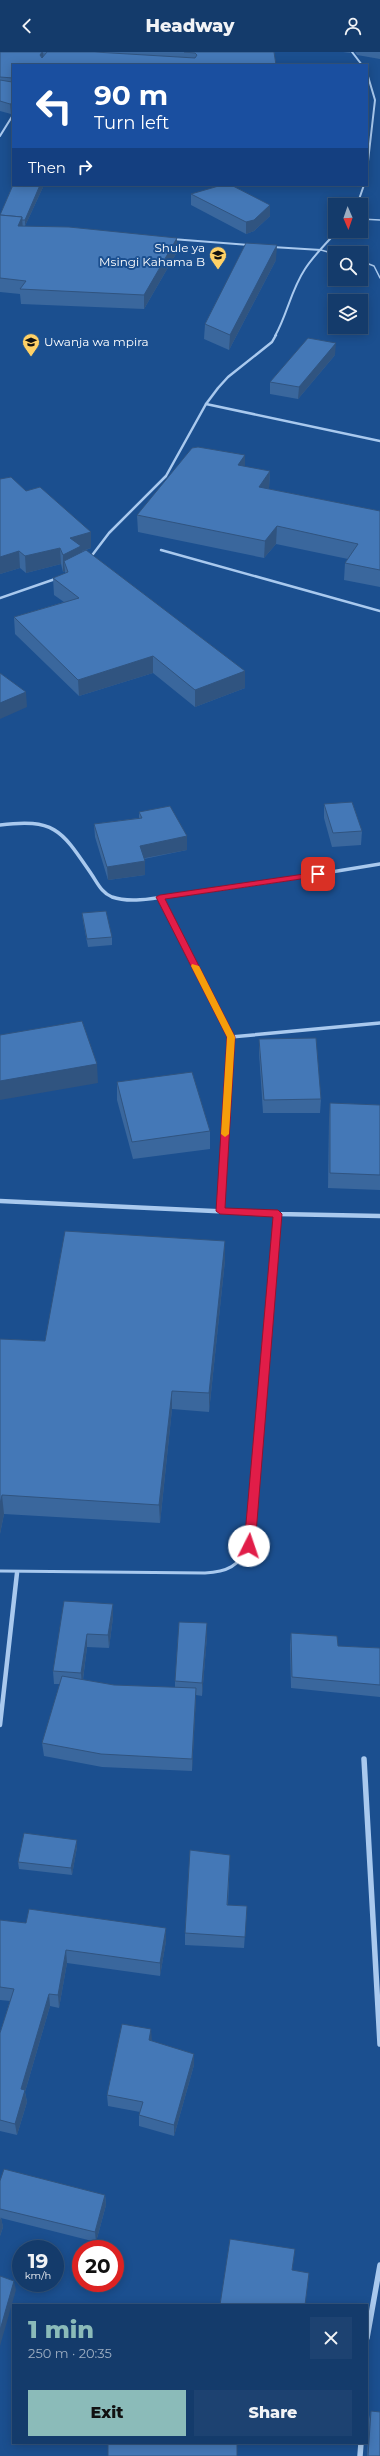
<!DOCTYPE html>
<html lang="en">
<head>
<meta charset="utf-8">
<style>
	:root { --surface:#143b6b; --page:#1d4271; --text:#f1f3f6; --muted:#9dadc1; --line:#33557e; --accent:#8bbbb9 }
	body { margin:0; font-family:Montserrat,sans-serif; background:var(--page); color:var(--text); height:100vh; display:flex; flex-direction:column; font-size:15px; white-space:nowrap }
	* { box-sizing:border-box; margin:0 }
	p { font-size:13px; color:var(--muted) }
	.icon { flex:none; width:22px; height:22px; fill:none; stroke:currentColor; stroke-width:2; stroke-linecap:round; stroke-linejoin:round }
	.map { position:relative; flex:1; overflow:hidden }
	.drawer { position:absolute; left:12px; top:2252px; width:356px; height:140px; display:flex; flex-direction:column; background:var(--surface); border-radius:0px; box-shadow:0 2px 10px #0003,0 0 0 1px var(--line) }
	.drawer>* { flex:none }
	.top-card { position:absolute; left:12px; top:12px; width:356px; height:122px; border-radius:0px; box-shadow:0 2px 10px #0003,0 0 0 1px var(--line); background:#1a4fa0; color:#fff; overflow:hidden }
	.needle { width:26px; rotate:178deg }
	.fabs { position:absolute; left:328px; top:146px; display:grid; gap:8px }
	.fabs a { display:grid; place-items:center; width:40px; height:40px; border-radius:0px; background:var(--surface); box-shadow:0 2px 10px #0003,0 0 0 1px var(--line); font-size:20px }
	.speed { position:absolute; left:12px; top:2188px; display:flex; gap:8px; font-size:20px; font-weight:700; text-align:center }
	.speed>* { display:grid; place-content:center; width:52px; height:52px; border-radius:50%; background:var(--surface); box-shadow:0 2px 10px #0003,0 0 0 1px var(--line); line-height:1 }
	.speed small { font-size:10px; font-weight:400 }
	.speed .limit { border:6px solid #d22; background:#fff; color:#111 }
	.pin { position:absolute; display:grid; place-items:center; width:34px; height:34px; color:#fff; margin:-17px; border-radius:8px; box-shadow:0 2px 6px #0006 }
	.me { position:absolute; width:44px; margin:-22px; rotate:4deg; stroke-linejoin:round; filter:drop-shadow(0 0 3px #0008) }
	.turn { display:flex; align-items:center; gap:14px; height:84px; padding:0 16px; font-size:18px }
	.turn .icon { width:52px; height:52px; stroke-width:2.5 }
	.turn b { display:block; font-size:28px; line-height:34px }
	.then { display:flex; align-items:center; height:38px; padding:0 16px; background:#0003; gap:8px; font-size:15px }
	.round { display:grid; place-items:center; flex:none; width:42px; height:42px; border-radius:0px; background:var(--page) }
	.summary { display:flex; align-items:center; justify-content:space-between; height:68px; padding:0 16px }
	h1 { font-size:24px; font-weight:800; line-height:30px; color:var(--accent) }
	.button { display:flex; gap:8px; margin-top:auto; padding:8px 16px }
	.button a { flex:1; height:46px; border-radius:0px; background:var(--accent); color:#111; font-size:16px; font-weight:800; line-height:46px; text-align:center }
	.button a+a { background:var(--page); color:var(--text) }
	header { display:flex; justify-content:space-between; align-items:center; height:52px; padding:0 16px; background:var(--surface); font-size:18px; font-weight:800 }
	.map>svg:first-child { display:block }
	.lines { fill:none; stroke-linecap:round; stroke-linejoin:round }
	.service-far1 { stroke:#a9c9ee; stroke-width:1.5 }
	.service { stroke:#a9c9ee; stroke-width:3 }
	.minor-far4 { stroke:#a9c9ee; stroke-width:2 }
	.minor-far3 { stroke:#a9c9ee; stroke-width:2.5 }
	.minor-far2 { stroke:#a9c9ee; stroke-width:3.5 }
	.minor-far1 { stroke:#a9c9ee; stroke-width:4.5 }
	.minor { stroke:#a9c9ee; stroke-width:5.5 }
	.wall { fill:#3a679d }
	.shaded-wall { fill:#305480 }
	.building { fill:#4478b7; stroke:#305480 }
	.route { fill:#e11d48; stroke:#92132f }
	.slow { fill:#f59e0b }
	.labels { text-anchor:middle; stroke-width:4; stroke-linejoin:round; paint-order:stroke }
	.far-poi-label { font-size:12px; fill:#fff; stroke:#1b4f8f; text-anchor:end }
</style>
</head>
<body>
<header><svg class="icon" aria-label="back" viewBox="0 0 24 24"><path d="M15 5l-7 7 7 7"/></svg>Headway<svg class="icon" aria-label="person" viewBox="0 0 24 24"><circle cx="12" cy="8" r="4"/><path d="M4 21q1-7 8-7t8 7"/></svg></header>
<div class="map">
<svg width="380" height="2404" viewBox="0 0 380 2404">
	<rect width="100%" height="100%" fill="#1b4f8f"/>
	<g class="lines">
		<g class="service-far1">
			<path d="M361 167 380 168"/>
			<path d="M321 198 335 202"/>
			<path d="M361 209 374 214 380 226"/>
		</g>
		<path class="service" d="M0 1519 205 1521C227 1520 239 1514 249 1494L278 1162"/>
		<g class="minor-far4">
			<path d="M352 0 362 13"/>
			<path d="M367 21 375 48 367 118"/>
			<path d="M0 84 13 63"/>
			<path d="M357 153 364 133"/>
			<path d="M172 187 249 193"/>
			<path d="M272 195 321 198"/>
			<path d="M275 284C287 263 291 238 305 217 314 203 327 191 337 179"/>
		</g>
		<g class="minor-far3">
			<path d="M206 352 380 389"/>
			<path d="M161 498 380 559"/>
			<path d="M90 506 109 481 166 424 206 352 218 336 228 325 272 290 276 283"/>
			<path d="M0 546 58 526"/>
		</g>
		<g class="minor-far2">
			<path d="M0 773C56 766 62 779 92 823 98 832 102 841 112 845 132 852 161 845 182 842 248 834 314 823 380 812"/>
			<path d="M160 845 231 985 380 971"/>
			<path d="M224 1099 231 985"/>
		</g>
		<g class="minor-far1">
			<path d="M0 1149 278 1162 380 1164"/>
			<path d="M220 1159 224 1098"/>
			<path d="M0 1673 17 1521"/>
		</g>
		<g class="minor">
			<path d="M364 1707 380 1992"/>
			<path d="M367 2286 380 2213"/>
			<path d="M360 2404 361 2391"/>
		</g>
	</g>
	<g class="wall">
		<path d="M0 0H274L276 13H13V61L11 62 0 59Z"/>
		<path d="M343 0H351L350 1Z"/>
		<path d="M355 0H380V7L357 3Z"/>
		<path d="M13 133H44L25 174 177 200 144 257 21 252 20 242 0 240V163Z"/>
		<path d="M191 142 270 164 254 179 246 182 191 153Z"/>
		<path d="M276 208 229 298 204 287 205 272Z"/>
		<path d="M335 303 298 347 270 342V330Z"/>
		<path d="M245 415 270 419 269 436 268 437 380 459V535L344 528 345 511 348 507 276 492 264 506 138 480 137 463Z"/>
		<path d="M0 427 26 439 91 480V496L86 498 245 636 195 655 153 621 79 644 15 582 14 565 64 550 54 543 53 526 65 522V519L63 520 61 512 26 521 20 516 0 522Z"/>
		<path d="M324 752 362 779 361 793 332 795 324 766Z"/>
		<path d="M139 760 187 784V798L144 807 145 809V823L108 828 95 785 94 772 139 766Z"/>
		<path d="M82 861 112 885V893L88 895 83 869Z"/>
		<path d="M259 987 321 1047 320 1061H263L259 1001Z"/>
		<path d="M117 1030 210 1079V1097L133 1107 117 1048Z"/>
		<path d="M330 1051 380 1053V1138L328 1136 329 1067Z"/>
		<path d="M225 1208 209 1360 172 1357 160 1471 4 1462 0 1482V1287L45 1289Z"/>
		<path d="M113 1552V1565L109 1596 87 1595 83 1628 114 1633 175 1636V1629L207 1584 202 1644 196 1643 192 1719 102 1715 44 1704 42 1691 60 1632H54L53 1619Z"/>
		<path d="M291 1581 338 1594 380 1596V1645L291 1636 290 1593Z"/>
		<path d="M77 1788V1795L72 1823 19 1817 18 1810Z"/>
		<path d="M230 1803 228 1853 247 1854 244 1896 185 1893V1881Z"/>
		<path d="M0 1868 26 1871 166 1876V1889L160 1924 67 1911 59 1956 50 1954 25 2040 27 2050 17 2083 0 2079V1981L10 1949 0 1948Z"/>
		<path d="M151 1989 194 2013 174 2084 139 2074V2063L140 2060 108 2054 107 2043Z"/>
		<path d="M0 2129 105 2143 106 2153 96 2190 1 2166 3 2175 0 2184Z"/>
		<path d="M371 2359 380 2404H367L369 2367Z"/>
	</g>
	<g class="shaded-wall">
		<path d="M42 0H43L44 7 40 3Z"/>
		<path d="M13 51V61L11 62 10 52Z"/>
		<path d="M40 133H44L25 174V168Z"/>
		<path d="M270 153V164L254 179 246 182V170Z"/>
		<path d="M22 165 23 179 18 174Z"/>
		<path d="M177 186V200L144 257V243Z"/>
		<path d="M277 193 276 208 229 298 230 283Z"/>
		<path d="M336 291 335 303 298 347 299 335Z"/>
		<path d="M245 403V419L238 413Z"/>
		<path d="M270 419 269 436 258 452 259 435Z"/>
		<path d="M277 474 276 492 264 506 265 489Z"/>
		<path d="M91 480V496L82 499V511L64 509 65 519 63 520V503L70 486Z"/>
		<path d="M60 496 61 512 26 521 25 504Z"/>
		<path d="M19 499 20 516 0 522V505Z"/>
		<path d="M153 604V621L79 644 78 628Z"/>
		<path d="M245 619V636L195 655V638Z"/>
		<path d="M26 640 27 655 0 667V651Z"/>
		<path d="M187 784V798L140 807V794Z"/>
		<path d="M145 809V823L108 828 107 815Z"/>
		<path d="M97 1012 98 1031 0 1048V1029Z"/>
		<path d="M225 1189V1208L209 1360V1341Z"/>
		<path d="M172 1339V1357L160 1471 159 1453Z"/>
		<path d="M2 1443 4 1462 0 1482V1452Z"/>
		<path d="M113 1552V1565L109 1596 108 1583Z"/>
		<path d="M207 1571V1584L202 1644V1631Z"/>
		<path d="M87 1582V1595L82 1634 81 1621Z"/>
		<path d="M196 1636V1649L192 1719V1707Z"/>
		<path d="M77 1788V1795L72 1823 71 1816Z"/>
		<path d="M166 1876V1889L160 1924V1911Z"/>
		<path d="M66 1898 67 1911 59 1956 58 1943Z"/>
		<path d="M49 1942 50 1954 25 2040 27 2050 17 2083 15 2072 21 2037Z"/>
		<path d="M151 1977 152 1989 149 2000V1988Z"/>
		<path d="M194 2002V2013L174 2084V2073Z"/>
		<path d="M105 2143 106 2153 96 2190 95 2180Z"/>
		<path d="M1 2165 3 2175 0 2184V2168Z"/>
		<path d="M14 2229 16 2238 0 2294V2278Z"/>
	</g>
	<g class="building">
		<path d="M0 0H42L40 3 42 6 47 0H95L195 6 197 3 195 1 184 0H274L276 13H13V26L0 25Z"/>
		<path d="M0 28 12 30H13V51L10 52 0 49Z"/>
		<path d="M13 133H40L25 168H22V165L0 163Z"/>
		<path d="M222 133H231L270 153 254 168 246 170 191 142Z"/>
		<path d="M0 163 22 165 18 174 69 175 177 186 144 243 20 237 26 229 0 226Z"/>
		<path d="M246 191 277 193 230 283 205 272Z"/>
		<path d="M308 286 336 291 299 335 270 330Z"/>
		<path d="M198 395 245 403 238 413 270 419 259 435 380 459V518L345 511 358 492 277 474 265 489 137 463 192 396Z"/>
		<path d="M11 425 26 439 40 435 91 480 70 486 81 494 63 503 60 496 25 504 19 499 0 505V427Z"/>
		<path d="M86 498 245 619 195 638 153 604 78 628 14 565 79 546 53 526 68 520 64 509Z"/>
		<path d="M0 621 26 640 0 651Z"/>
		<path d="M352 750 362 779 333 781 324 752Z"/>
		<path d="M170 754 187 784 140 794 145 809 107 815 94 772 142 766 139 760Z"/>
		<path d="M106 859 112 885 87 887 82 861Z"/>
		<path d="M82 969 97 1012 0 1029V983Z"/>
		<path d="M316 986 321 1047 264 1048 259 987Z"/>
		<path d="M192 1020 210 1079 132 1090 117 1030Z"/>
		<path d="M330 1051 380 1053V1123L330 1121Z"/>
		<path d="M65 1179 225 1189 209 1341 172 1339 159 1453 2 1443 0 1452V1287L45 1289Z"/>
		<path d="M64 1549 113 1552 108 1583 87 1582 81 1621 53 1619Z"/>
		<path d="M179 1570 207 1571 202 1631 175 1629Z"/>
		<path d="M291 1581 337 1584 338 1594 380 1596V1633L292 1625Z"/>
		<path d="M62 1624 114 1633 196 1636 192 1707 101 1702 42 1691Z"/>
		<path d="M24 1781 77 1788 71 1816 18 1810Z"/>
		<path d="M190 1798 230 1803 227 1853 247 1854 245 1885 185 1881Z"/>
		<path d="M29 1857 166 1876 160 1911 66 1898 58 1943 49 1942 21 2037 25 2038 15 2072 0 2068V1981L14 1937 0 1935V1868L26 1871Z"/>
		<path d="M122 1972 151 1977 149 1988 194 2002 174 2073 139 2063 143 2050 107 2043Z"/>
		<path d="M4 2117 105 2143 95 2180 0 2157V2129Z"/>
		<path d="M230 2187 295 2197 292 2218 309 2221 305 2253H220Z"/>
		<path d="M0 2224 14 2229 0 2278Z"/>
		<path d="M371 2359 380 2360V2404H368Z"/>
		<rect x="108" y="2391" width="129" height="13"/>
	</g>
	<path class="route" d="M318 820 321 821V824L165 847 235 985 225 1156 278 1158 282 1162 255 1494 249 1499 244 1494 273 1165 220 1162 216 1159 227 985 156 845 160 843Z"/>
	<path class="slow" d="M192 912 199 914 235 985 229 1082 225 1085 221 1082 227 985 191 914Z"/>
	<defs>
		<g id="school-pin" transform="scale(0.9)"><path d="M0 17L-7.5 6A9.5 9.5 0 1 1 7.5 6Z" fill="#ffd166" stroke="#1b4f8f"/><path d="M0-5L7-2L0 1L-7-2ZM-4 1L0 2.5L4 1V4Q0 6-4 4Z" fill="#111"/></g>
	</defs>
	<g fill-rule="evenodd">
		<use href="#school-pin" x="218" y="203"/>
		<use href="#school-pin" x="31" y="290"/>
	</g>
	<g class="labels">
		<g class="far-poi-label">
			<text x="205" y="200">Shule ya<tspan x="205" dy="14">Msingi Kahama B</tspan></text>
			<text x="44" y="294" text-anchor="start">Uwanja wa mpira</text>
		</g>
	</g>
</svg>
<div class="fabs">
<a><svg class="needle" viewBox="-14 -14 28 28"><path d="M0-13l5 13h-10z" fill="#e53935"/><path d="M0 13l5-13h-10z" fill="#9dadc1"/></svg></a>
<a><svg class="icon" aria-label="search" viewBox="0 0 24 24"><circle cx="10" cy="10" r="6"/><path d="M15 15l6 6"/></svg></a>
<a><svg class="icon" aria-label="layers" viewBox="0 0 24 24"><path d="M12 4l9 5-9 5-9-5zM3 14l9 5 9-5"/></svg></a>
</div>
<div class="speed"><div>19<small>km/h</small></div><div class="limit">20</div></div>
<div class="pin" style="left:318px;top:822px;background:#d93025"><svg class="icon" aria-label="arrive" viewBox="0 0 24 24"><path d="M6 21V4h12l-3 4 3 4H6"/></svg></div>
<svg class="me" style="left:249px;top:1494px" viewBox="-20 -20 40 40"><circle r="19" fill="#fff"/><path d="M0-13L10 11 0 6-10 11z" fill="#e11d48"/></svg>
<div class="top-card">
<div class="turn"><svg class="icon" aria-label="left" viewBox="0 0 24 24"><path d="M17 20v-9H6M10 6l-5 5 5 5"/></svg><div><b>90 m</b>Turn left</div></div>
<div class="then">Then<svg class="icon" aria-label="right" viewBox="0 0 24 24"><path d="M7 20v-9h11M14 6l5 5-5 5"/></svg></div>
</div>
<section class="drawer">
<div class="summary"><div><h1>1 min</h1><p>250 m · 20:35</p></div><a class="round"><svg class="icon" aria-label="close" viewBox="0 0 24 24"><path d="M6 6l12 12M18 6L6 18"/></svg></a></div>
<div class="button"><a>Exit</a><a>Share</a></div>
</section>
</div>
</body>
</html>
